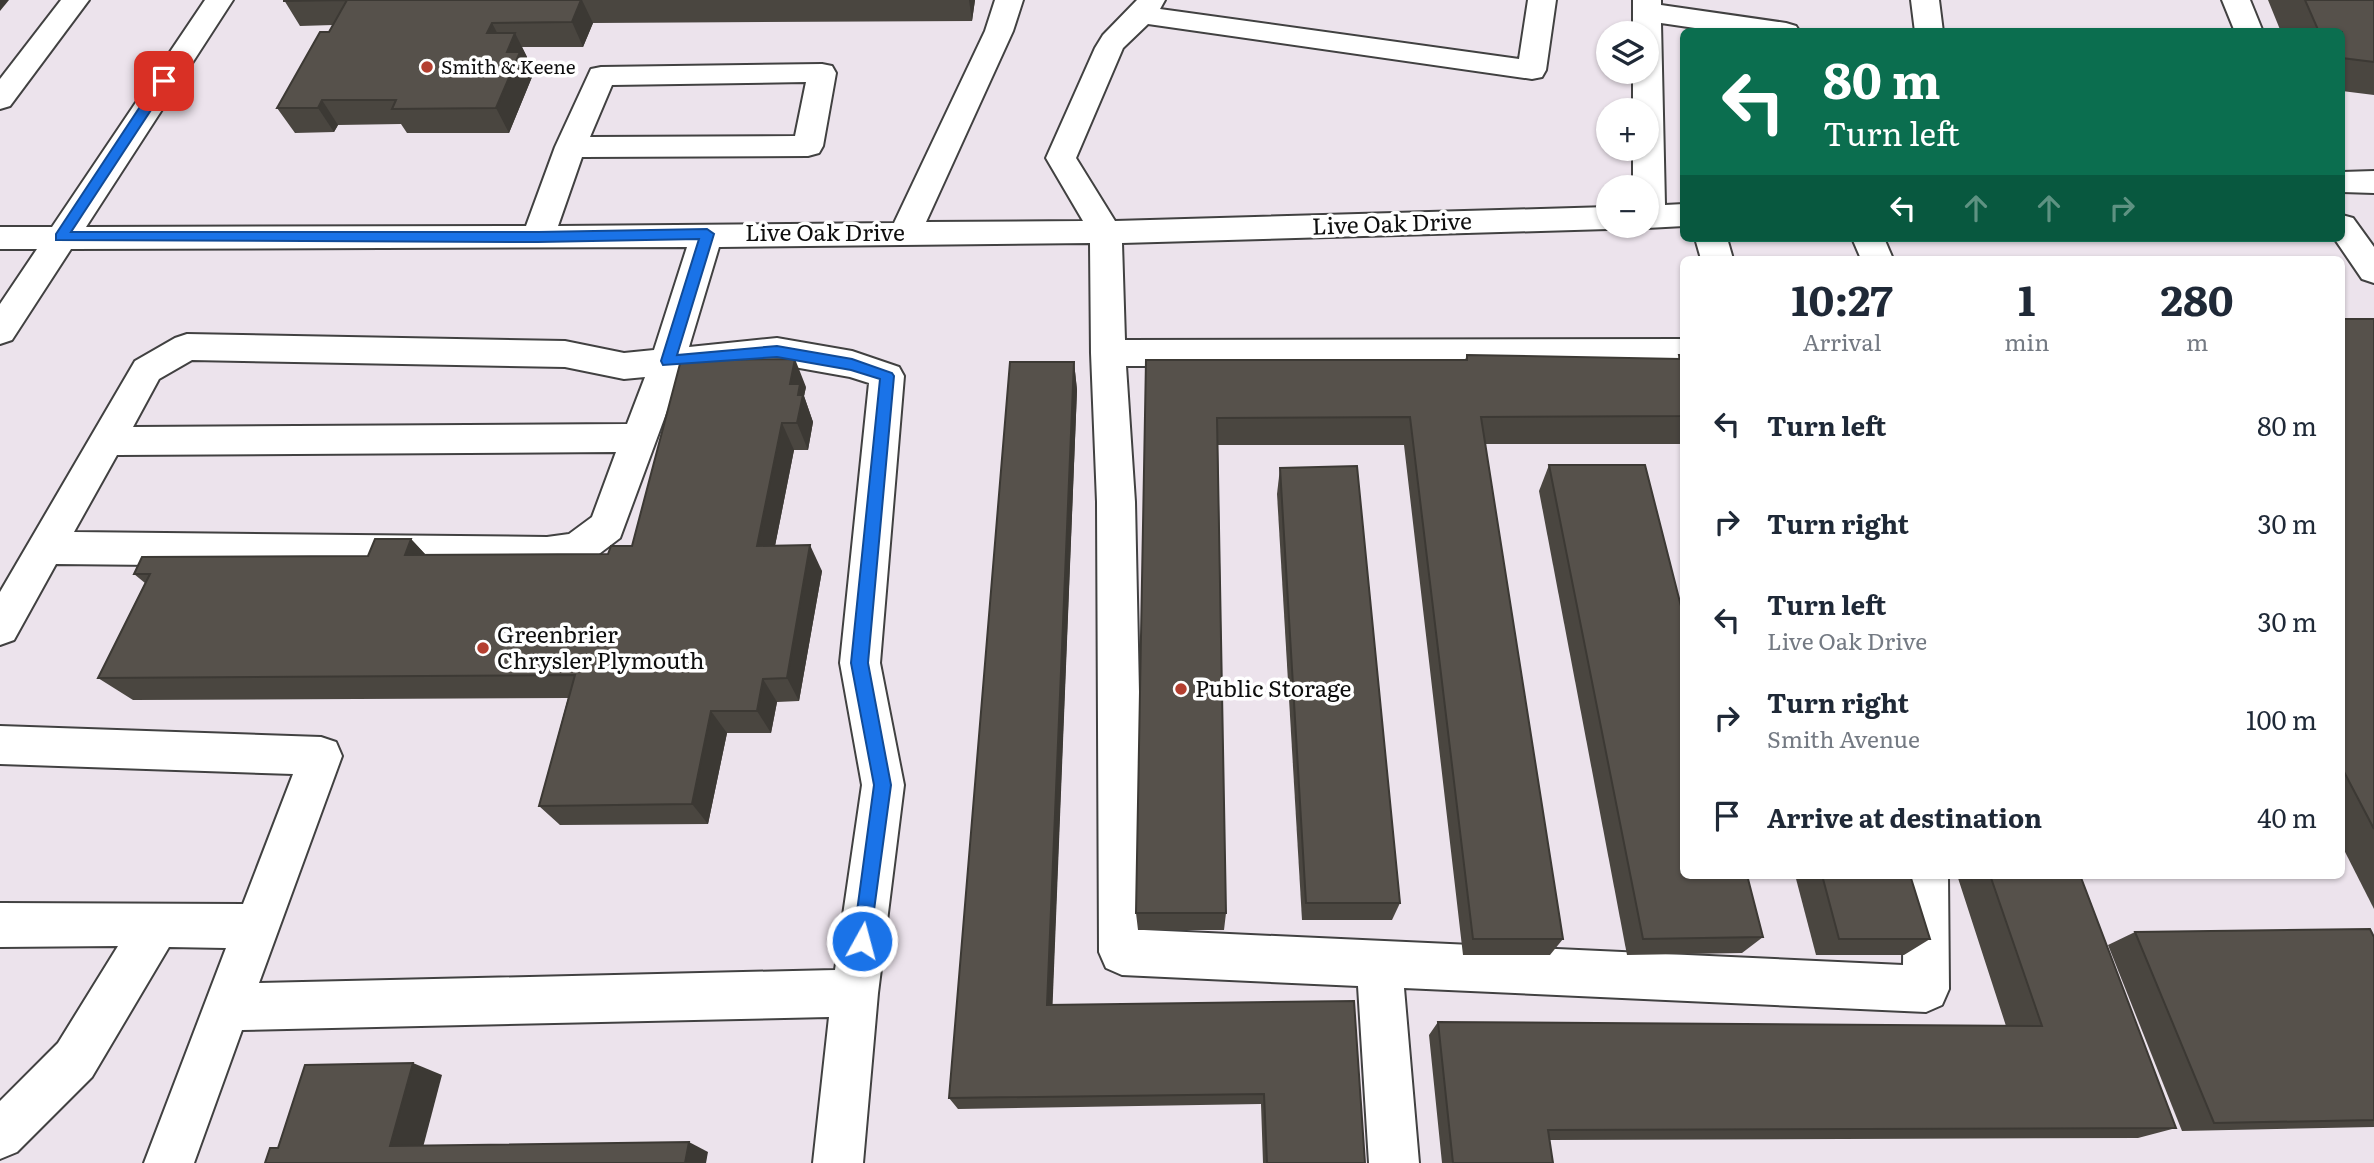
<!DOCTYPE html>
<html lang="en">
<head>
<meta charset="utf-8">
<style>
	:root { --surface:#fff; --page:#f2f2f3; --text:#1f2937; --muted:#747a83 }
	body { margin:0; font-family:Literata,serif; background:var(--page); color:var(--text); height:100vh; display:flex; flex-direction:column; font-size:26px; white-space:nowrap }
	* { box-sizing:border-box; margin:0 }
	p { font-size:23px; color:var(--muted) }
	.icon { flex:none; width:38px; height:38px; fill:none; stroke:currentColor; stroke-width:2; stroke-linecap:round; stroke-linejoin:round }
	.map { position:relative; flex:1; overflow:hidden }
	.drawer { position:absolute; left:1680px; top:256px; width:665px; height:623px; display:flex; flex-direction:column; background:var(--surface); border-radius:10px; box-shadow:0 2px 5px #0004 }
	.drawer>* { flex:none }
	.top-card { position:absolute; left:1680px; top:28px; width:665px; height:214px; border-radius:10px; box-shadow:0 2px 5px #0004; background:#0b6e4f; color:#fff; overflow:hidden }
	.controls { position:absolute; left:1596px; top:21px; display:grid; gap:14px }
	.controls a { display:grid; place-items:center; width:63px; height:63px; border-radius:50%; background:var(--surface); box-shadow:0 2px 5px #0004; font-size:35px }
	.pin { position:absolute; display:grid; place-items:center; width:60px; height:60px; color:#fff; margin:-30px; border-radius:14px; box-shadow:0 4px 10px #0006 }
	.me { position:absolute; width:77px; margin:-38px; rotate:7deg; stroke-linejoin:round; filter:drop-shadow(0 0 5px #0008) }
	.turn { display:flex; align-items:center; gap:24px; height:147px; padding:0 28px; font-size:32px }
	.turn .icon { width:91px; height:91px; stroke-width:2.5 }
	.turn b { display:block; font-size:49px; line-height:60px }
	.lanes { display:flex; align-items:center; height:66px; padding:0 28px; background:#0003; justify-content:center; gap:35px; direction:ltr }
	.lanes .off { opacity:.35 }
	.eta { display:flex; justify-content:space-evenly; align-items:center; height:119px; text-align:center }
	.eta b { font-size:42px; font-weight:700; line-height:49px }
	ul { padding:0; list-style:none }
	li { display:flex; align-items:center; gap:21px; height:98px; padding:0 28px }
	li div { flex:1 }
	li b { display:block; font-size:26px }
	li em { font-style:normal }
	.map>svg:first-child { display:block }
	.industrial { fill:#ece3ec; fill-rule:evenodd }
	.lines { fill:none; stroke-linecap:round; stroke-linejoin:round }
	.minor-casing { stroke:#414141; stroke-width:4 }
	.minor { fill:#fff; fill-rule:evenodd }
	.wall { fill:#4a4640 }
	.shaded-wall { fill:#3c3934 }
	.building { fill:#56514b; stroke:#3c3934; stroke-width:2 }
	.route { fill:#1a73e8; stroke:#114b97; stroke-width:2 }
	.poi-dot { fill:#b43f30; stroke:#fff; stroke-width:2.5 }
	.labels { text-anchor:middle; stroke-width:7; stroke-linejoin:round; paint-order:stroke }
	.far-poi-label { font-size:19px; fill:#0e0e0e; stroke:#fff; text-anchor:start }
	.street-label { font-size:23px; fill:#0e0e0e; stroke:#fff }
	.poi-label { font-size:23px; fill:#0e0e0e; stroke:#fff; text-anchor:start }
</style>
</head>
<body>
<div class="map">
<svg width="2374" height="1163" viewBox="0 0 2374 1163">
	<rect width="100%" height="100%" fill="#fefdf1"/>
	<path class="industrial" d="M0 0H2374V1163H0ZM1684 32H2342V238H1684ZM1608 33H1647V72H1608ZM1608 110H1647V149H1608ZM1608 187H1647V226H1608ZM1684 259H2342V875H1684Z"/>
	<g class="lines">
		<g class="minor-casing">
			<g id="minor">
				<path d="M61 0H89L10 106 0 109V79Z"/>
				<path d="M205 0H233L86 227 526 226 555 147 591 69 601 67 822 64 832 66 836 73 823 146 819 153 808 156 582 157 558 226 894 223 985 31 995 0H1023L1013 31 926 222 1083 221 1046 158 1095 48 1103 35 1137 0H1165L1160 9 1519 59 1528 0H1556L1546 70 1542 77 1532 79 1148 24 1123 48 1076 158 1115 221 1608 207V226H1619L1608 229 1122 243 1125 340 1684 339V365L1126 366 1135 502 1144 930 1903 965 1904 875H1948L1949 989 1942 1005 1926 1012 1404 988 1419 1163H1369L1358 986 1122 975 1106 968 1099 952 1097 502 1091 353 1090 243 719 247 689 347 777 338 852 351 899 367 904 376 880 663 904 785 878 993 863 1163H813L829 1017 242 1030 194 1163H144L226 948 169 947 92 1077 17 1152 0 1159V1101L58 1043 118 946 0 947V903L243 904 293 774 0 764V726L321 737 336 742 342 756 259 983 835 970 862 785 840 663 869 383 850 377 777 364 681 373 620 538 591 560 547 569 56 564 14 640 0 645V592L135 361 175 338 187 334 565 341 624 353 654 350 687 247 71 249 12 340 0 344V304L37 249H0V227H52ZM806 82 795 136 590 137 612 85ZM192 360 565 367 624 379 645 377 627 424 133 427 159 379ZM616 452 592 517 569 534 547 537 74 532 117 455Z"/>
				<path d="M1633 0H1661V5L1786 23 1796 26 1800 32H1722L1661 23 1665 205 1684 204V226L1647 228 1639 226H1647V187H1633V149H1647V110H1633V72H1647V33H1633Z"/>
				<path d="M1911 0H1939L1943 32H1915Z"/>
				<path d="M2222 0H2250L2263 32H2235Z"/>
				<path d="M2374 171V193L2342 192V172Z"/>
				<path d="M2342 215 2353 218 2374 247V283L2362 279 2334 238H2342Z"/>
				<path d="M1695 238H1727L1733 259H1701Z"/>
				<path d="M1852 238H1884L1893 259H1861Z"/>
			</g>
		</g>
		<use href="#minor" class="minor"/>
	</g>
	<g class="wall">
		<path d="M284 0H975L972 21 593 23 583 47H522L527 57 525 62 532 77 509 133H407L401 124 338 125 334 132 295 133 277 108 333 25 300 26Z"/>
		<path d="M2268 0H2374V95L2342 91V32H2281Z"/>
		<path d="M2342 319H2374V909L2342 846Z"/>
		<path d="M1467 355 1678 359 1679 355H1684V449L1682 444H1485L1563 939 1550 955H1463L1404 445H1218L1226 913 1224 930H1138L1136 913 1146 360H1465Z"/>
		<path d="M1074 362 1077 390 1052 1005 1354 1001 1365 1163H1263L1261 1104 958 1109 949 1098Z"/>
		<path d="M806 387 804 396 813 422 808 450H794L775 546 822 571 799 701 777 702 771 733H727L708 824 560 825 539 806 568 698 133 700 98 678 145 583 134 574 368 556 411 539 426 555 608 554 632 546Z"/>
		<path d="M1549 465 1763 937 1742 953 1627 955 1539 491Z"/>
		<path d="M1280 468 1400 903 1392 920H1302L1277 494Z"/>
		<path d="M1795 875H1910L1930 939 1904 955H1816Z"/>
		<path d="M1957 875H2080L2176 1128 2138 1138 1549 1140 1553 1163H1442L1429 1035 1438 1022 2006 1026Z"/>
		<path d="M2135 932 2374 937V1127L2182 1131 2108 945Z"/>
	</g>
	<g class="shaded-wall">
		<path d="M0 0H9L0 11Z"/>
		<path d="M581 0H582L593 23 583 47 572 22Z"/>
		<path d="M969 0H975L972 21Z"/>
		<path d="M492 23 505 48 487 33Z"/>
		<path d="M515 33 527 57 525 62 532 77 509 133 496 108 507 52Z"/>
		<path d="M322 100 338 125 334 132 318 108Z"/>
		<path d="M795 359 806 387 804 396 813 422 808 450 797 423 790 384Z"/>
		<path d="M1074 362 1077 390 1052 1019 1047 1005Z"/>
		<path d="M782 423 794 450 770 571 757 546Z"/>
		<path d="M411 539 434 564 405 555Z"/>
		<path d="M810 545 822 571 799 701 787 678Z"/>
		<path d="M763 679 777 702 771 733 757 711Z"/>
		<path d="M711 711 727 733 708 824 692 804Z"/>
		<path d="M413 1063 442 1075 421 1155 390 1146Z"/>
		<path d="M689 1142 708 1152 706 1163H685Z"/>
	</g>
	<g class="building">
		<path d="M284 0H581L572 22 492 23 487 33H515L507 52H520L496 108 392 109 396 100H322L318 108H277L320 32H329L347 0 284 1Z"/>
		<path d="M2305 0H2374V62L2342 58V32H2319Z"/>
		<path d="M2342 319H2374V829L2342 768Z"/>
		<path d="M1467 355 1680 359 1679 355H1684V416L1481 417 1563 939H1473L1410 417 1217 418 1226 913H1136L1146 360H1467Z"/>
		<path d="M795 359 790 384H800L798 395H803L797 423H782L757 546 810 545 787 678 763 679 757 711H711L692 804 539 806 575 675 98 678 150 574H134L142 557 368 556 375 539H411L405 555 608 554 611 546H632L681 360Z"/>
		<path d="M1010 362H1074L1047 1005 1354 1001 1365 1163H1267L1264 1094 949 1098Z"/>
		<path d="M1549 465H1645L1684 618V875H1747L1763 937 1643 939Z"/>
		<path d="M1357 466 1400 903H1306L1280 468Z"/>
		<path d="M1822 875H1910L1930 939H1839Z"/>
		<path d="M1990 875H2080L2176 1128 1548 1130 1553 1163H1453L1438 1022 2042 1026Z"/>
		<path d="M2370 929 2374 937V1120L2214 1123 2135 932Z"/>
		<path d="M413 1063 390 1146 689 1142 685 1163H265L270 1148H278L305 1065Z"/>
	</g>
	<path class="route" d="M164 77 170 81 71 232H538L707 229 714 234 677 355 777 346 852 359 892 373 894 376 868 663 891 785 869 947 862 950 856 947 853 941 874 785 851 663 880 379 851 370 777 357 663 365 661 361 699 239 538 242 56 240V234L159 78Z"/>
	<g class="poi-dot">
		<circle cx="427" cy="67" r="7"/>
		<circle cx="483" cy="648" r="7"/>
		<circle cx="1181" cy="689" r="7"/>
	</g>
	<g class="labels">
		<g class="far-poi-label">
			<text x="441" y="74">Smith &amp; Keene</text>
		</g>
		<g class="street-label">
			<text transform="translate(1392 224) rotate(-2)" y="8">Live Oak Drive</text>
			<text x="825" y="241">Live Oak Drive</text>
		</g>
		<g class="poi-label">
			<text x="497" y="643">Greenbrier<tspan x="497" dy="26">Chrysler Plymouth</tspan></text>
			<text x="1195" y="697">Public Storage</text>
		</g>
	</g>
</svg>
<div class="controls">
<a><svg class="icon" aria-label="layers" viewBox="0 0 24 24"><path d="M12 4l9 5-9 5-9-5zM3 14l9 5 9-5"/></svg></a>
<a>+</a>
<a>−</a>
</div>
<div class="pin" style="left:164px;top:81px;background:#d93025"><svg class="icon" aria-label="arrive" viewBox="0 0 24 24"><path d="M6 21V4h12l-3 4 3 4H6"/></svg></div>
<svg class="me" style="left:862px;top:941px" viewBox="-20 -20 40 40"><circle r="17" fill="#1a73e8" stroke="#fff" stroke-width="3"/><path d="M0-11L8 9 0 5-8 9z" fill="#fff"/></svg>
<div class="top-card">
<div class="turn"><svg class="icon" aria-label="left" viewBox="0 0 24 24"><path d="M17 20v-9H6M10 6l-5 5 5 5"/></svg><div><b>80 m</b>Turn left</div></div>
<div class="lanes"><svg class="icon" aria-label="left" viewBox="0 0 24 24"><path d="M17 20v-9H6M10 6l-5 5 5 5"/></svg><svg class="icon off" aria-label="ahead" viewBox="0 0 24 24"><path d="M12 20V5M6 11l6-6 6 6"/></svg><svg class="icon off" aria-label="ahead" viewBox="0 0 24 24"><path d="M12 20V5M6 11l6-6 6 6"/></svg><svg class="icon off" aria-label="right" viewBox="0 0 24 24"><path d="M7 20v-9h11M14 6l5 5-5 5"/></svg></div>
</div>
<section class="drawer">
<div class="eta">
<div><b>10:27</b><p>Arrival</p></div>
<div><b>1</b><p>min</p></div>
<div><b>280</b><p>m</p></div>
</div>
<ul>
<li><svg class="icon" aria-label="left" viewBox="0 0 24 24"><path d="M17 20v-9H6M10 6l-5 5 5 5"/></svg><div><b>Turn left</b></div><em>80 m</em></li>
<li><svg class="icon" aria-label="right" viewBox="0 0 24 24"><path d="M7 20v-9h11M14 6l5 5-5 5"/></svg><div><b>Turn right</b></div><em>30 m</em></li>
<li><svg class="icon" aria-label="left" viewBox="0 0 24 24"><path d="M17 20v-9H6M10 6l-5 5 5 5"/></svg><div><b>Turn left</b><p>Live Oak Drive</p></div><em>30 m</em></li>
<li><svg class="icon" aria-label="right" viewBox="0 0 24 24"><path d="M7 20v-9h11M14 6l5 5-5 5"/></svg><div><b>Turn right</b><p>Smith Avenue</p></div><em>100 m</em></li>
<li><svg class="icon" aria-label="arrive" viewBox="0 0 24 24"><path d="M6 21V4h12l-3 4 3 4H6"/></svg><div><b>Arrive at destination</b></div><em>40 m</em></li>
</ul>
</section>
</div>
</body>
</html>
